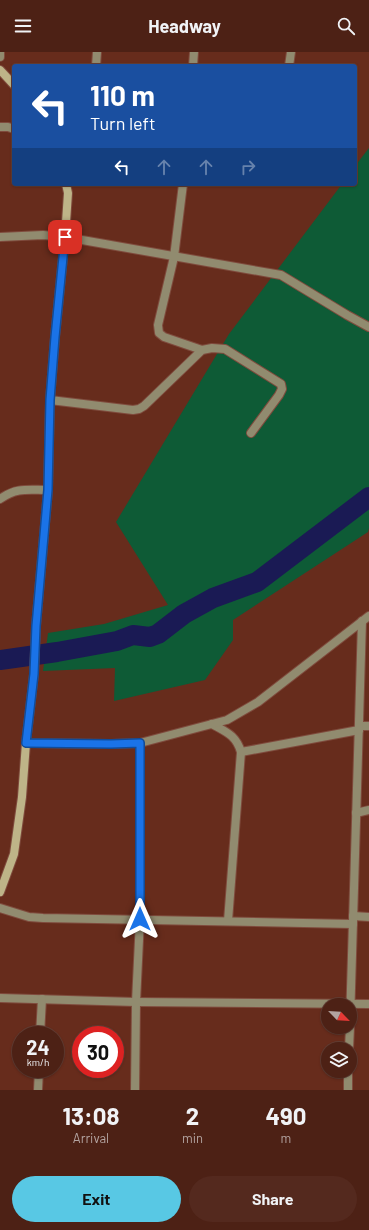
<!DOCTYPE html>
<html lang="en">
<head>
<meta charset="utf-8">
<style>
	:root { --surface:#4d2115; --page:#54291e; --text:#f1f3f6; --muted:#b3a3a0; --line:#643e34; --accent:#58c8e4 }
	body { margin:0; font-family:Barlow,sans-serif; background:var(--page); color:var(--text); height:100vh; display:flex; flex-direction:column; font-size:15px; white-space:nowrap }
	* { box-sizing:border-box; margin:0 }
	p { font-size:13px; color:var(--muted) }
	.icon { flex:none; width:22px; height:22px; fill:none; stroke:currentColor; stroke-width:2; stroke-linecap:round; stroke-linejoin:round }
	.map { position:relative; height:1038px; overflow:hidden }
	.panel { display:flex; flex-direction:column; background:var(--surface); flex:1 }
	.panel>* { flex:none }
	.top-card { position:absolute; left:12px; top:12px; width:345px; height:122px; border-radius:4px; box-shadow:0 1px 3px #0004,0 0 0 1px var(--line); background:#1a4fa0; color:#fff; overflow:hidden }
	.needle { width:26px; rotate:115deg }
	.buttons { position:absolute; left:321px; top:946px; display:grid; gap:8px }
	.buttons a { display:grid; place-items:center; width:36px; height:36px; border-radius:50%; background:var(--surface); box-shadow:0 1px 3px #0004,0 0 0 1px var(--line); font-size:20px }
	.speed { position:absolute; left:12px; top:974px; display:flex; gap:8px; font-size:20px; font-weight:700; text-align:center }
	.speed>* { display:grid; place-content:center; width:52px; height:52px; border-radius:50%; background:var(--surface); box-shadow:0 1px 3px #0004,0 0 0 1px var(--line); line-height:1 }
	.speed small { font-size:10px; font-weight:400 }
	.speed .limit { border:6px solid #d22; background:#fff; color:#111 }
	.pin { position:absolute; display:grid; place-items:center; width:34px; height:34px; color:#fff; margin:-17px; border-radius:8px; box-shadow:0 2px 6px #0006 }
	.me { position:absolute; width:44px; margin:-22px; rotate:0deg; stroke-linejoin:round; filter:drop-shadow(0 0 3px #0008) }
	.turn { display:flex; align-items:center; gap:14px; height:84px; padding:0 12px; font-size:18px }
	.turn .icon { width:52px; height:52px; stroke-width:2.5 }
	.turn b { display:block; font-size:28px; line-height:34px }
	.lanes { display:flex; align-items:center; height:38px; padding:0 12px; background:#0003; justify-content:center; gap:20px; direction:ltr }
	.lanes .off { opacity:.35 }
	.eta { display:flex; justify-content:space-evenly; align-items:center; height:68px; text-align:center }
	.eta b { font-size:24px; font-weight:700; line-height:28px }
	.button { display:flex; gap:8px; margin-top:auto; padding:8px 12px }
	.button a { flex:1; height:46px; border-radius:24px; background:var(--accent); color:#111; font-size:16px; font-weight:700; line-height:46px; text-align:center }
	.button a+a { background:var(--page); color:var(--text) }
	header { display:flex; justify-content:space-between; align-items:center; height:52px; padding:0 12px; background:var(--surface); font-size:18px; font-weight:700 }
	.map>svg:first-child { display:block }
	.green { fill:#0e5b36 }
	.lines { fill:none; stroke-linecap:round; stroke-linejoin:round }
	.river { stroke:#1a1a54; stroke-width:20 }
	.minor-casing { stroke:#7f4b3d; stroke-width:10 }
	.secondary-casing { stroke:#7f4b3d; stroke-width:10 }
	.minor { stroke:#918b6f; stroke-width:8 }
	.secondary { stroke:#beb488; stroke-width:8 }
	.route-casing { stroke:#114b97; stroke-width:10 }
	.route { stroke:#1a73e8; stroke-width:7 }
</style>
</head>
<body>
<header><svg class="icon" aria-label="menu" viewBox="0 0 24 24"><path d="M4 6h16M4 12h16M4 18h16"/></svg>Headway<svg class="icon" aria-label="search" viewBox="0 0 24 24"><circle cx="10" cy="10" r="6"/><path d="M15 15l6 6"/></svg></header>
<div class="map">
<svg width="369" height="1038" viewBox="0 0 369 1038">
	<rect width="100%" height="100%" fill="#672c1c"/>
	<path class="green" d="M369 96V476L368 480 233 568V588L205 628 114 649 115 616 43 619 48 581 104 572 168 553 116 470 229 282 342 132H355V114Z"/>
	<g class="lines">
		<path class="river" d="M0 608 57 600 117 589 133 583 150 585 158 582 184 562 213 546 257 530 369 445"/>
		<g class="minor-casing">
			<g id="minor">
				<path d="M0 5V0"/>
				<path d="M96 14 97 0"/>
				<path d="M193 14 194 0"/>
				<path d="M289 14 291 0"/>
				<path d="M0 75H8L14 77"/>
				<path d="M183 132 174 205 158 273 159 281 164 285 202 298"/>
				<path d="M0 185 43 183 65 185 281 223 347 263 369 275"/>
				<path d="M50 348 133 358 139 357 144 354 202 298 212 296 225 297 281 332 282 337 279 343 251 381"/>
				<path d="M0 447C17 435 28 438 48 438"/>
				<path d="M212 672C226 680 236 683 241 700L228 869"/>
				<path d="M359 674H369"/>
				<path d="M26 691 111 692 140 691"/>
				<path d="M241 700 359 678"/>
				<path d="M356 761 369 758"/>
				<path d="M0 856 29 865 43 866 353 872"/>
				<path d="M353 864 369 865"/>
				<path d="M0 946 136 950 369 952"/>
				<path d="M350 970 362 569"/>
				<path d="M40 983 42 947"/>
				<path d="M349 997 350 975"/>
				<path d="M38 1038 39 1017"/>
				<path d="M135 1038 136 950 140 867V691L227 668 258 650 369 564"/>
				<path d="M348 1038V1019"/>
			</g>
		</g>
		<g class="secondary-casing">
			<g id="secondary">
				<path d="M0 18 14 33"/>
				<path d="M0 840 14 802 22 745 26 691 34 622 36 574 48 438 50 348 55 285 65 185 68 141 66 132"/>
			</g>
		</g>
		<use href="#minor" class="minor"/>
		<use href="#secondary" class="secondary"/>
	</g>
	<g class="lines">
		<g class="route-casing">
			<path id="route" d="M65 185 55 285 50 348 48 438 36 574 34 622 26 691 111 692 140 691V867"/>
		</g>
		<use href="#route" class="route"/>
	</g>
</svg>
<div class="buttons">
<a><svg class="needle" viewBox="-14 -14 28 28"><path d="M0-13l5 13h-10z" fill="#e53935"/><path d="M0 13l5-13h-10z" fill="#b3a3a0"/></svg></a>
<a><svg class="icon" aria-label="layers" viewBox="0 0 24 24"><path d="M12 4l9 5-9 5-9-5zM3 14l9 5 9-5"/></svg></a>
</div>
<div class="speed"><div>24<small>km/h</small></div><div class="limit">30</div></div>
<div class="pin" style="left:65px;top:185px;background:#d93025"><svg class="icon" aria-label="arrive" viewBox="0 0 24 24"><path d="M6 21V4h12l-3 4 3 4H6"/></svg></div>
<svg class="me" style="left:140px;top:867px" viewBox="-20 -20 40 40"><path d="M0-17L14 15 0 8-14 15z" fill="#1a73e8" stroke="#fff" stroke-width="4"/></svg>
<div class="top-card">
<div class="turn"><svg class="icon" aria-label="left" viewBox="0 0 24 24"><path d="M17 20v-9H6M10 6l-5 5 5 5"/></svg><div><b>110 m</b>Turn left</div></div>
<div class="lanes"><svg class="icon" aria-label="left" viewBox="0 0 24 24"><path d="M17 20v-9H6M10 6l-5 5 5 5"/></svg><svg class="icon off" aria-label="ahead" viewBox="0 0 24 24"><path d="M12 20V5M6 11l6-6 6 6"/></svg><svg class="icon off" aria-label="ahead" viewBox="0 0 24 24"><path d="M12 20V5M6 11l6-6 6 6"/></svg><svg class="icon off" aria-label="right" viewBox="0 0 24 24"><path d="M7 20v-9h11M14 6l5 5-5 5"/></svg></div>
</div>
</div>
<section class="panel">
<div class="eta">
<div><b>13:08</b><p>Arrival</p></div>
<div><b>2</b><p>min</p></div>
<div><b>490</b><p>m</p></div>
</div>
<div class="button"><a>Exit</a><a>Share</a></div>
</section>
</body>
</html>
